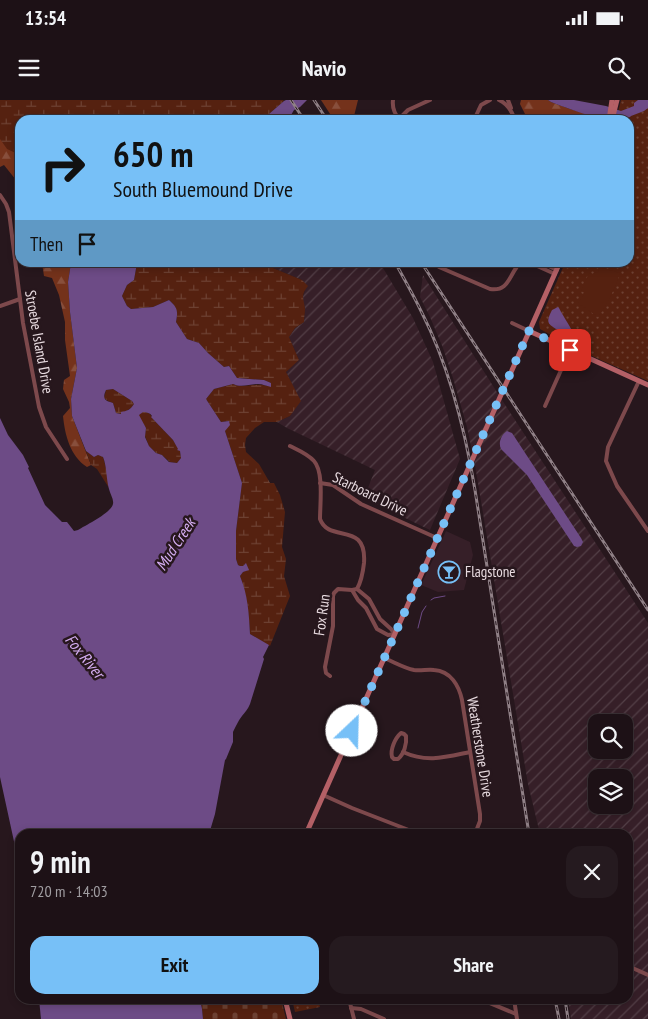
<!DOCTYPE html>
<html lang="en">
<head>
<meta charset="utf-8">
<style>
	:root { --surface:#1d1116; --page:#251a1f; --text:#f1f3f6; --muted:#a09da1; --line:#3b3135; --accent:#77c0f7 }
	body { margin:0; font-family:"PT Sans Narrow",sans-serif; background:var(--page); color:var(--text); height:100vh; display:flex; flex-direction:column; font-size:19px; white-space:nowrap }
	* { box-sizing:border-box; margin:0 }
	p { font-size:16px; color:var(--muted) }
	.icon { flex:none; width:28px; height:28px; fill:none; stroke:currentColor; stroke-width:2; stroke-linecap:round; stroke-linejoin:round }
	.map { position:relative; flex:1; overflow:hidden }
	.details { position:absolute; left:15px; top:729px; width:618px; height:175px; display:flex; flex-direction:column; background:var(--surface); border-radius:15px; box-shadow:0 2px 8px #0003,0 0 0 1px var(--line) }
	.details>* { flex:none }
	.guide { position:absolute; left:15px; top:15px; width:619px; height:152px; border-radius:15px; box-shadow:0 2px 8px #0003,0 0 0 1px var(--line); background:#77c0f7; color:#111; overflow:hidden }
	.buttons { position:absolute; left:588px; top:614px; display:grid; gap:10px }
	.buttons a { display:grid; place-items:center; width:45px; height:45px; border-radius:10px; background:var(--surface); box-shadow:0 2px 8px #0003,0 0 0 1px var(--line); font-size:25px }
	.pin { position:absolute; display:grid; place-items:center; width:42px; height:42px; color:#fff; margin:-21px; border-radius:10px; box-shadow:0 2px 8px #0006 }
	.me { position:absolute; width:55px; margin:-28px; rotate:24deg; stroke-linejoin:round; filter:drop-shadow(0 0 4px #0008) }
	.turn { display:flex; align-items:center; gap:18px; height:105px; padding:0 15px; font-size:22px }
	.turn .icon { width:65px; height:65px; stroke-width:2.5 }
	.turn b { display:block; font-size:35px; line-height:42px }
	.then { display:flex; align-items:center; height:48px; padding:0 15px; background:#0003; gap:10px; font-size:19px }
	.round { display:grid; place-items:center; flex:none; width:52px; height:52px; border-radius:15px; background:var(--page) }
	.headline { display:flex; align-items:center; justify-content:space-between; height:85px; padding:0 15px }
	h1 { font-size:30px; font-weight:600; line-height:38px }
	.action { display:flex; gap:10px; margin-top:auto; padding:10px 15px }
	.action a { flex:1; height:58px; border-radius:15px; background:var(--accent); color:#111; font-size:20px; font-weight:600; line-height:58px; text-align:center }
	.action a+a { background:var(--page); color:var(--text) }
	.status { display:flex; justify-content:space-between; align-items:center; height:35px; padding:0 25px; background:var(--surface); direction:ltr }
	.status svg { height:14px; fill:currentColor }
	header { display:flex; justify-content:space-between; align-items:center; height:65px; padding:0 15px; background:var(--surface); font-size:22px; font-weight:600 }
	.map>svg:first-child { display:block }
	.built { fill:#361f28 }
	.industrial { fill:url(#industrial-furrows); fill-rule:evenodd }
	.grass { fill:url(#grass-dots) }
	.forest { fill:url(#forest-firs) }
	.wetland { fill:url(#wetland-marsh) }
	.cemetery { fill:url(#cemetery-stones) }
	.park { fill:#552110 }
	.water { fill:#6d4b86; fill-rule:evenodd }
	.lines { fill:none; stroke-linecap:round; stroke-linejoin:round }
	.stream { stroke:#6d4b86; stroke-width:1 }
	.street { stroke:#7d494c; stroke-width:4 }
	.secondary { stroke:#b46066; stroke-width:5 }
	.rail-casing { stroke:#908187; stroke-width:3 }
	.rail { stroke:#27171d; stroke-width:1; stroke-dasharray:4; stroke-linecap:butt }
	.route { stroke:#77c0f7; stroke-width:9; stroke-dasharray:0 16.2 }
	.labels { text-anchor:middle; stroke-width:5; stroke-linejoin:round; paint-order:stroke }
	.street-label { font-size:15px; fill:#e8dbe0; stroke:#27171d }
	.poi-label { font-size:15px; fill:#e8dbe0; stroke:#27171d; text-anchor:start }
	.water-label { font-size:16px; font-style:italic; fill:#d5aef3; stroke:#27171d }
</style>
</head>
<body>
<div class="status"><b>13:54</b><svg viewBox="0 0 49 12"><path d="M0 12V9h3v3zM5 12V6h3v6zM10 12V3h3v9zM15 12V0h3v12zM26 1h20v11H26zM47 4h2v5h-2z"/></svg></div>
<header><svg class="icon" aria-label="menu" viewBox="0 0 24 24"><path d="M4 6h16M4 12h16M4 18h16"/></svg>Navio<svg class="icon" aria-label="search" viewBox="0 0 24 24"><circle cx="10" cy="10" r="6"/><path d="M15 15l6 6"/></svg></header>
<div class="map">
<svg width="648" height="919" viewBox="0 0 648 919">
	<defs>
		<pattern id="industrial-furrows" width="10" height="10" patternUnits="userSpaceOnUse" patternTransform="scale(1.25)"><rect width="10" height="10" fill="#361f28"/><path d="M-1 1l2-2M0 10L10 0M9 11l2-2" fill="none" stroke="#533f47"/></pattern>
		<pattern id="grass-dots" width="8" height="8" patternUnits="userSpaceOnUse" patternTransform="scale(1.25)"><rect width="8" height="8" fill="#552110"/><path d="M2 2h.1M6 6h.1" fill="none" stroke="#6d4132" stroke-width="1.8" stroke-linecap="round"/></pattern>
		<pattern id="forest-firs" width="22" height="20" patternUnits="userSpaceOnUse" patternTransform="scale(1.25)"><rect width="22" height="20" fill="#74321b"/><path d="M5 1l3.5 6h-7zM16 11l3.5 6h-7z" fill="#884f3c"/></pattern>
		<pattern id="wetland-marsh" width="20" height="14" patternUnits="userSpaceOnUse" patternTransform="scale(1.25)"><rect width="20" height="14" fill="#552110"/><path d="M1 5h8M5 5V1M11 12h8M15 12V8" fill="none" stroke="#6d4132"/></pattern>
		<pattern id="cemetery-stones" width="16" height="16" patternUnits="userSpaceOnUse" patternTransform="scale(1.25)"><rect width="16" height="16" fill="#552110"/><path d="M2 7V4a2 2 0 0 1 4 0v3zM10 15v-3a2 2 0 0 1 4 0v3z" fill="#6d4132"/></pattern>
	</defs>
	<rect width="100%" height="100%" fill="#27171d"/>
	<path class="built" d="M446 431 470 442 473 455 464 490 438 492 421 485Z"/>
	<g class="industrial">
		<path d="M261 163H380L413 218 433 262 460 359 430 430 364 398 375 370 287 328 277 322 290 316 300 301 286 272 299 260 289 237 295 228 304 222 305 209 302 199 305 190 302 180Z"/>
		<path d="M423 175 500 297 648 523V919H571L568 899H628V734H540L528 684 475 365 467 327 453 278 443 248 430 217 420 197ZM596 622H624V650H596ZM596 678H624V705H596Z"/>
	</g>
	<g class="grass">
		<path d="M621 0H648V281L576 249 540 229 539 222 542 215 565 163 629 162V20H616Z"/>
		<path d="M292 899H318L320 907 295 912Z"/>
	</g>
	<g class="forest">
		<path d="M0 0 20 20V85L4 65 0 67Z"/>
		<path d="M321 0H358L353 20H334Z"/>
		<path d="M521 0H548L551 2 570 9 604 19 603 20H528L520 4Z"/>
		<path d="M42 163H71L68 182 70 212 77 268 71 299 72 316 91 365 87 367C70 356 65 335 63 316L70 308 69 302 63 289 64 280 70 276 65 240V222L59 195 52 178 44 176Z"/>
	</g>
	<g class="wetland">
		<path d="M0 0H283L284 1 262 20H20V55L7 49 0 39Z"/>
		<path d="M137 163H261L302 180 308 186C300 196 304 199 305 209 305 213 304 218 304 222L295 228 289 237 299 260 286 272 301 301 290 316 277 322H264L255 328 246 338 245 345 246 352 259 364 270 383H274L280 395 285 412 282 447 286 459 284 476 290 496 270 546 250 534C249 514 247 495 240 476L243 472 248 470 246 464H245L242 467 238 465 236 459V431L242 383 225 331 229 321 221 322 206 299 214 289 233 284C243 289 256 282 267 286L271 283 264 280 237 278 229 266 224 267 208 253 199 243 187 239 176 222C178 212 177 207 169 200L153 207 131 209 127 206 122 196 127 185 134 180Z"/>
		<path d="M113 289 132 301 134 304 131 308 121 314 116 313 113 303 108 301 104 298 106 290Z"/>
		<path d="M143 312C147 312 150 313 152 317V318L173 340 180 351 181 358 177 363 170 362 162 355 156 353 149 346 145 336 146 328 138 315Z"/>
		<path d="M86 351 94 357 98 355 103 357 107 372 109 388 97 369 91 365Z"/>
	</g>
	<path class="cemetery" d="M200 899H281L286 919H203L202 909Z"/>
	<path class="park" d="M599 167 620 173C614 191 609 201 598 217L578 203 585 193 581 191 589 173 592 174 598 172Z"/>
	<g class="water">
		<path d="M286 0H307L300 7 294 10 291 15 293 20H262L284 1Z"/>
		<path d="M548 0H574L606 6 621 11 634 6V3L638 0H648V8L644 11 631 16 630 17C624 18 620 20 614 20 597 20 567 8 551 2Z"/>
		<path d="M71 163H137L134 180 127 185 122 196 127 206 131 209 153 207 169 200C178 208 178 211 176 222L187 239 199 243 208 253 224 267 229 266 237 278 264 280 271 283V287C266 286 263 284 258 284 250 284 241 288 233 284L214 289 206 299 221 322 229 321 230 325 225 331 242 383 236 431V459L238 465 240 466H243L246 463 249 470 243 472 240 476C248 495 249 514 250 534L269 545 263 557 264 559 250 604C248 609 245 612 242 616 238 621 235 628 233 632V642L226 659 225 660 215 714 209 734H20V769L0 677V318L8 335 23 355 29 367 28 368 45 405 62 422H67L74 431 78 430C86 425 111 413 113 404 114 399 110 394 109 389 106 378 107 367 103 357L98 355 94 357 86 351 72 316 71 299 77 268 70 212 68 182ZM113 289 132 301 134 304C130 310 127 311 121 312V314L116 313 113 303C105 301 102 299 106 290ZM143 312C147 312 150 313 152 316L151 317 173 340 178 349 177 350 180 351 181 358 177 363 169 362 162 355 156 353 149 346 145 337 146 328 139 315Z"/>
		<path d="M558 207 559 208C564 218 571 227 575 237L574 239C568 239 565 235 560 232 550 224 544 225 552 210Z"/>
		<path d="M507 331 512 333 581 438 583 442 581 446 577 447 574 446 527 375 501 349C498 343 501 335 507 331Z"/>
		<path d="M39 899H200L202 909 203 919H41Z"/>
	</g>
	<g class="lines">
		<g class="stream">
			<path d="M431 500 434 498 445 496"/>
			<path d="M418 528 422 512 426 506"/>
		</g>
		<g class="street">
			<path d="M393 0C392 8 394 13 399 19"/>
			<path d="M499 0C508 4 512 11 515 20"/>
			<path d="M508 0 511 8"/>
			<path d="M398 20 408 10 430 0"/>
			<path d="M474 20 481 5 490 0"/>
			<path d="M0 95 6 104 9 112 23 223 39 307 46 327 67 359"/>
			<path d="M436 162 439 167 490 189C510 192 509 173 521 162"/>
			<path d="M532 162 535 165 555 174"/>
			<path d="M540 162 557 170"/>
			<path d="M0 206 20 199"/>
			<path d="M512 223 529 231"/>
			<path d="M639 281 608 347 606 361 617 386 648 431"/>
			<path d="M545 306 570 250"/>
			<path d="M290 346C298 350 308 354 314 361 324 372 320 404 320 419 329 444 367 420 364 463 363 472 362 480 357 489L352 490 338 489 334 493 333 496V526L325 567 326 573 330 576"/>
			<path d="M320 383 333 385 361 404 437 438"/>
			<path d="M357 489 369 499 380 519 391 529 395 534"/>
			<path d="M352 490 358 500 366 508 377 529 388 535 395 534"/>
			<path d="M384 558C394 562 404 568 414 570 421 571 428 569 434 570 451 571 459 586 462 600L480 714V721L475 734"/>
			<path d="M401 633 404 634 406 636C407 644 404 654 398 659H394L392 657C390 650 395 638 401 633Z"/>
			<path d="M403 652C427 663 446 657 470 652"/>
			<path d="M323 695 352 708 419 734"/>
			<path d="M628 866 648 875"/>
			<path d="M349 899 354 919"/>
			<path d="M480 899 516 914"/>
			<path d="M514 899 517 919"/>
			<path d="M351 908 361 909 384 919"/>
		</g>
		<g class="secondary">
			<path d="M609 20 612 0"/>
			<path d="M612 20 617 0"/>
			<path d="M529 231 648 285"/>
			<path d="M306 734 560 162"/>
			<path d="M285 899 290 919"/>
		</g>
		<g class="rail-casing">
			<g id="rail">
				<path d="M291 0 304 20"/>
				<path d="M314 0 327 20"/>
				<path d="M395 162C404 179 414 196 422 213 450 268 465 330 475 390L529 734"/>
				<path d="M421 162 648 510"/>
				<path d="M555 899 559 919"/>
				<path d="M565 899 568 919"/>
			</g>
		</g>
		<use href="#rail" class="rail"/>
	</g>
	<g class="lines">
		<path class="route" d="M352 631 529 231 570 250"/>
	</g>
	<defs>
		<g id="bar-ring" transform="scale(1.125)"><circle r="9.5" fill="#27171d" stroke="#77c0f7" stroke-width="1.5"/><path d="M-6-5H6L.8 .8V4.5H3.5V6h-7V4.5H-.8V.8Z" fill="#77c0f7"/></g>
	</defs>
	<g fill-rule="evenodd">
		<use href="#bar-ring" x="449" y="472"/>
	</g>
	<g class="labels">
		<g class="street-label">
			<text transform="translate(39 242) rotate(80)" y="5">Stroebe Island Drive</text>
			<text transform="translate(370 394) rotate(26)" y="5">Starboard Drive</text>
			<text transform="translate(322 515) rotate(-82)" y="5">Fox Run</text>
			<text transform="translate(480 647) rotate(81)" y="5">Weatherstone Drive</text>
		</g>
		<g class="poi-label">
			<text x="465" y="477">Flagstone</text>
		</g>
		<g class="water-label">
			<text transform="translate(175 444) rotate(-57)" y="6">Mud Creek</text>
			<text transform="translate(85 556) rotate(51)" y="6">Fox River</text>
		</g>
	</g>
</svg>
<div class="buttons">
<a><svg class="icon" aria-label="search" viewBox="0 0 24 24"><circle cx="10" cy="10" r="6"/><path d="M15 15l6 6"/></svg></a>
<a><svg class="icon" aria-label="layers" viewBox="0 0 24 24"><path d="M12 4l9 5-9 5-9-5zM3 14l9 5 9-5"/></svg></a>
</div>
<div class="pin" style="left:570px;top:250px;background:#d93025"><svg class="icon" aria-label="arrive" viewBox="0 0 24 24"><path d="M6 21V4h12l-3 4 3 4H6"/></svg></div>
<svg class="me" style="left:352px;top:631px" viewBox="-20 -20 40 40"><circle r="19" fill="#fff"/><path d="M0-13L10 11 0 6-10 11z" fill="#77c0f7"/></svg>
<div class="guide">
<div class="turn"><svg class="icon" aria-label="right" viewBox="0 0 24 24"><path d="M7 20v-9h11M14 6l5 5-5 5"/></svg><div><b>650 m</b>South Bluemound Drive</div></div>
<div class="then">Then<svg class="icon" aria-label="arrive" viewBox="0 0 24 24"><path d="M6 21V4h12l-3 4 3 4H6"/></svg></div>
</div>
<section class="details">
<div class="headline"><div><h1>9 min</h1><p>720 m · 14:03</p></div><a class="round"><svg class="icon" aria-label="close" viewBox="0 0 24 24"><path d="M6 6l12 12M18 6L6 18"/></svg></a></div>
<div class="action"><a>Exit</a><a>Share</a></div>
</section>
</div>
</body>
</html>
